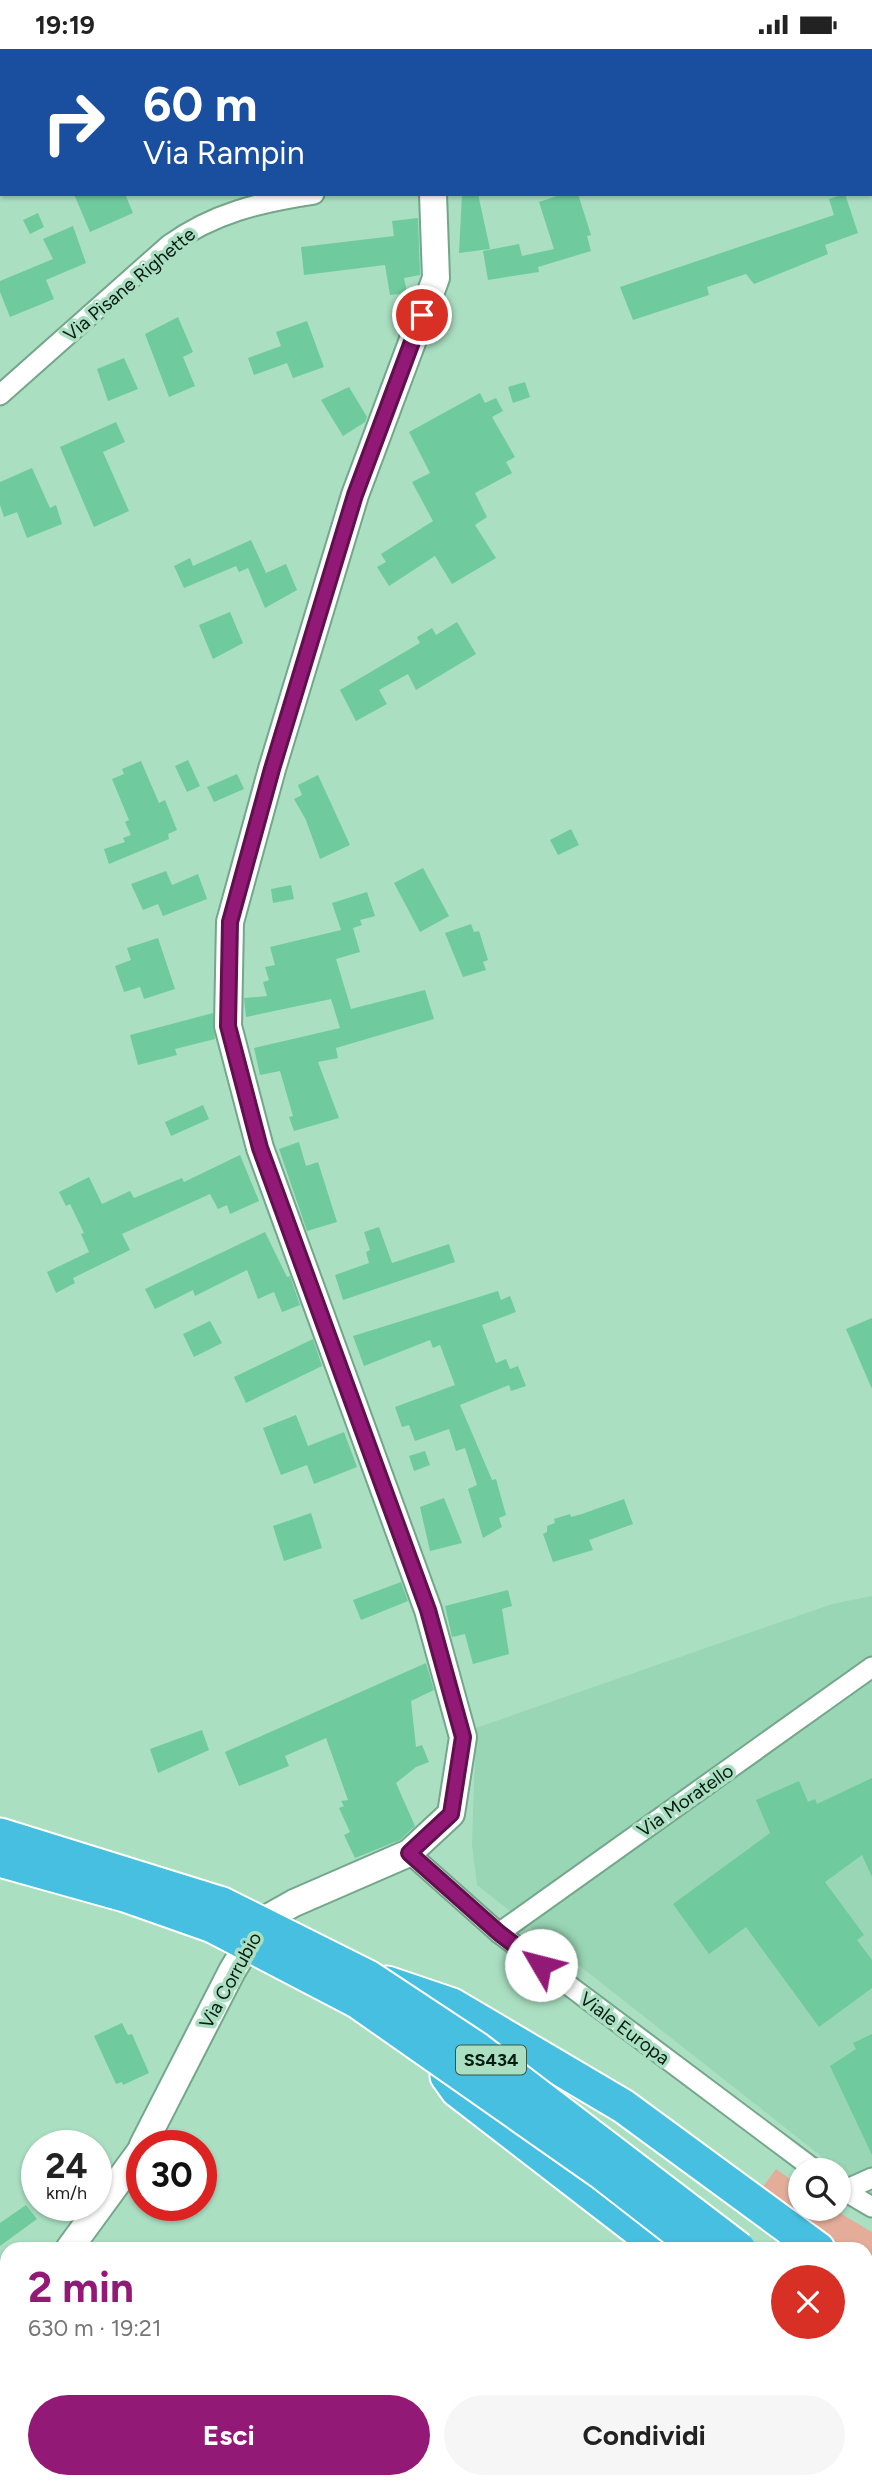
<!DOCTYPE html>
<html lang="it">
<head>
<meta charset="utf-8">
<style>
	:root { --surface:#fff; --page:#f6f6f6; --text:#222; --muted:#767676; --accent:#931976 }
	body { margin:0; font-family:Figtree,sans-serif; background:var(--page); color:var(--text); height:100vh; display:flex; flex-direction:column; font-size:26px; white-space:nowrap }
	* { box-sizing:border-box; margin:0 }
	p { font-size:23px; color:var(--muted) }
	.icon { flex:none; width:38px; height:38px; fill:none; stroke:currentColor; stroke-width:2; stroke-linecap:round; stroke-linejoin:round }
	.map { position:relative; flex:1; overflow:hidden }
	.panel { position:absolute; left:0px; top:2193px; width:873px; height:247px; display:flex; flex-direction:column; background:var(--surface); border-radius:21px 21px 0 0; box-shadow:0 2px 5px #0004 }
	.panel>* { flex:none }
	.banner { position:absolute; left:0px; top:0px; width:873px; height:147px; box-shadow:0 2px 5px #0004; background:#1a4fa0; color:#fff; overflow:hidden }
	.tools { position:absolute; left:788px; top:2109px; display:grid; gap:14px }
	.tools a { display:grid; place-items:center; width:63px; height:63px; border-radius:50%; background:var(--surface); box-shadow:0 2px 5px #0004; font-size:35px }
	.speed { position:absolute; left:21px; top:2081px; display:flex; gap:14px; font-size:35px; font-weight:700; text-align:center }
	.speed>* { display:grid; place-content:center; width:91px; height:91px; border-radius:50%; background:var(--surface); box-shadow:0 2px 5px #0004; line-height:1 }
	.speed small { font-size:18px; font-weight:400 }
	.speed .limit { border:10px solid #d22; background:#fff; color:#111 }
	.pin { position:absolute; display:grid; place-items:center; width:60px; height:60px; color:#fff; margin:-30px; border:4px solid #fff; border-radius:50%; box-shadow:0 2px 7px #0007 }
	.me { position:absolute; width:77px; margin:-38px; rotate:307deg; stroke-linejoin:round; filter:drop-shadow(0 0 5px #0008) }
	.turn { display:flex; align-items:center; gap:24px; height:147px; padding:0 28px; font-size:32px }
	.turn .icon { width:91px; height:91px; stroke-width:2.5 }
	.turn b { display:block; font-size:49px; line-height:60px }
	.round { display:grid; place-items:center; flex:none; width:74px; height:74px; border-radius:37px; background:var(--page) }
	.overview { display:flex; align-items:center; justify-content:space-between; height:119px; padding:0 28px }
	h1 { font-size:42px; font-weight:700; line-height:52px; color:var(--accent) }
	.button { display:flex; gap:14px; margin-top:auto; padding:14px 28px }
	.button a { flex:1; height:80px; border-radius:42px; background:var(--accent); color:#fff; font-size:28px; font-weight:700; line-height:80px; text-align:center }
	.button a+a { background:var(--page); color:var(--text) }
	.status { display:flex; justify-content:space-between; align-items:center; height:49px; padding:0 35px; background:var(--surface); direction:ltr }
	.status svg { height:19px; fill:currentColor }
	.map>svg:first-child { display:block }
	.built { fill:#99d6b5 }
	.green { fill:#e4ad9a }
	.building { fill:#6fcb9d }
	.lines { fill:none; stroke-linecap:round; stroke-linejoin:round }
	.street-casing { stroke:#73a68a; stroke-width:23 }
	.secondary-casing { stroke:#73a68a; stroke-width:30 }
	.highway-casing { stroke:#fff; stroke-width:37 }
	.street { stroke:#fff; stroke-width:19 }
	.secondary { stroke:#fff; stroke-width:26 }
	.highway { stroke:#47bfe1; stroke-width:33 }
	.highway-bridge-casing { stroke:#fff; stroke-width:37; stroke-linecap:butt }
	.highway-bridge { stroke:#47bfe1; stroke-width:33 }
	.route-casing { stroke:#60104d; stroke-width:18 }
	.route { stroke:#931976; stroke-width:12 }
	.labels { text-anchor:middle; stroke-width:7; stroke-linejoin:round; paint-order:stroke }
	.shield { fill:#aadfc2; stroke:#375646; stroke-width:2 }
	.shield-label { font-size:18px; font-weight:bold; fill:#061b11 }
	.street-label { font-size:19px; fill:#061b11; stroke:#aadfc2 }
</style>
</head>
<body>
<div class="status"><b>19:19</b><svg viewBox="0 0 49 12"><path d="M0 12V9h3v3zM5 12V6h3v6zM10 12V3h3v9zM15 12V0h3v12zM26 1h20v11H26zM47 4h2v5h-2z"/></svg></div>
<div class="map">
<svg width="872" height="2438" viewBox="0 0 872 2438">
	<rect width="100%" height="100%" fill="#aadfc2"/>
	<path class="built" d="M872 1547V2147L477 1836 472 1796 476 1679 832 1555Z"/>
	<path class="green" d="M776 2120 800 2137V2160H833L872 2183V2231L866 2226V2200H830L757 2146Z"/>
	<g class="building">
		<path d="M74 145H125L133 164 90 183Z"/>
		<path d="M462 145H478L490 200 459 204Z"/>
		<path d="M563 145H578L591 186 587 187 591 202 538 218 539 223 488 231 483 202 519 195 522 207 554 200 539 153Z"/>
		<path d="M845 145 858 184 825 196 828 205 754 235 746 225 707 238 709 246 633 271 620 238 834 166 829 150Z"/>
		<path d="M38 164 44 178 30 185 23 171Z"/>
		<path d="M418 169 420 226 404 229 407 244 390 246 385 216 304 226 301 198 394 187 392 172Z"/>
		<path d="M73 177 86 214 46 231 54 250 10 268 0 243V232L53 210 43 190Z"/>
		<path d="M178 268 193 303 183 308 195 337 169 348 145 285Z"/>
		<path d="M307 272 324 318 293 329 287 314 254 326 248 309 281 297 276 283Z"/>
		<path d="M124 309 138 340 108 352 97 320Z"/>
		<path d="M525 333 530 348 513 354 508 338Z"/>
		<path d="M349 338 367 368 365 373 343 387 321 351Z"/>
		<path d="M480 344 485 354 496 349 503 362 492 368 515 408 506 413 512 424 475 444 487 468 475 476 496 509 452 535 435 507 389 537 377 518 386 513 381 505 433 472 412 433 430 424 409 383Z"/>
		<path d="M116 373 125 393 103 403 129 462 94 478 60 398Z"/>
		<path d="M32 419 50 459 56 456 62 475 27 489 17 463 4 468 0 456V433Z"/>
		<path d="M251 491 266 524 286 515 297 541 265 559 248 519 239 523 236 517 184 539 174 517 190 509 193 517Z"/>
		<path d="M230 563 243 594 213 610 199 576Z"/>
		<path d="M457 573 476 605 416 641 408 625 379 641 387 655 356 672 340 641 420 594 417 588 432 579 436 586Z"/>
		<path d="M188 711 200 737 187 743 175 717Z"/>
		<path d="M141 712 159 754 165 751 177 781 168 785 169 790 109 815 104 800 125 793 123 789 131 786 125 773 129 771 112 730 124 725 122 720Z"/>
		<path d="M237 725 244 740 214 753 207 738Z"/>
		<path d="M318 726 350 796 320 810 306 771 294 750 302 746 298 736Z"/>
		<path d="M571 780 579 796 558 806 550 791Z"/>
		<path d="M423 819 449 867 420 883 394 834Z"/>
		<path d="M166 822 172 836 198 825 207 850 163 867 158 855 143 861 131 835Z"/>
		<path d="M291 836 294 850 273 854 271 840Z"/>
		<path d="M367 843 375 867 360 871 362 876 353 879 360 903 336 910 351 960 425 941 434 970 336 999 338 1009 318 1013 339 1069 294 1082 289 1068 293 1067 280 1022 260 1026 254 999 340 979 331 950 246 968 244 949 267 947 263 933 269 931 265 918 275 916 270 898 341 881 332 854Z"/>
		<path d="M471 875 474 883 479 882 488 911 483 913 486 921 463 928 445 884Z"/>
		<path d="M158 889 175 940 144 950 140 938 124 943 115 917 131 911 127 899Z"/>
		<path d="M213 964 215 990 175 1000 177 1006 138 1016 130 986Z"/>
		<path d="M203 1056 209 1070 171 1087 165 1073Z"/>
		<path d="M299 1093 306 1117 318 1113 337 1173 307 1182 279 1100Z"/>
		<path d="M240 1106 259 1152 230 1165 227 1156 218 1160 210 1145 122 1185 130 1201 73 1229 75 1234 56 1244 47 1223 89 1203 81 1185 84 1184 70 1155 66 1157 59 1143 89 1128 102 1155 130 1142 134 1149 182 1129 184 1133Z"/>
		<path d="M379 1178 392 1214 449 1195 455 1213 343 1251 335 1226 369 1214 366 1203 370 1201 364 1183Z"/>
		<path d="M265 1183 287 1228 290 1227 300 1256 282 1263 274 1243 258 1250 247 1221 195 1247 193 1241 155 1260 145 1240Z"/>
		<path d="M498 1242 501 1251 510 1247 516 1263 482 1276 496 1314 506 1310 510 1320 518 1317 526 1337 511 1342 509 1336 460 1356 492 1431 496 1430 506 1466 499 1469 502 1478 483 1489 468 1440 477 1436 465 1399 456 1402 449 1380 415 1392 409 1376 402 1378 395 1358 455 1336 440 1296 433 1299 430 1291 364 1317 353 1287Z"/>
		<path d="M872 1269V1340L846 1280Z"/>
		<path d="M210 1272 222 1294 194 1308 183 1285Z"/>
		<path d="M313 1290 322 1317 246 1354 234 1328Z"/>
		<path d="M296 1366 308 1397 344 1383 357 1418 314 1435 307 1416 281 1426 263 1379Z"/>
		<path d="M425 1402 430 1416 414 1422 409 1407Z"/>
		<path d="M444 1449 462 1494 430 1502 420 1458Z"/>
		<path d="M624 1450 633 1475 589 1491 593 1501 553 1513 543 1485 547 1483V1477L555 1474 554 1470 570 1465 571 1468 582 1465Z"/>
		<path d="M311 1464 322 1499 284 1512 273 1477Z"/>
		<path d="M401 1533 408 1552 361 1571 353 1551Z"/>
		<path d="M508 1541 512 1557 502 1560 509 1605 473 1615 465 1585 452 1588 445 1557Z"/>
		<path d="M426 1614 434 1641 411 1652 416 1698 422 1696 429 1713 416 1718 396 1734 415 1777 400 1791 355 1809 344 1786 350 1783 339 1759 344 1757 341 1752 348 1751 326 1689 285 1707 289 1717 239 1737 225 1703Z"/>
		<path d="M202 1681 209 1701 158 1724 150 1700Z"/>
		<path d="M872 1729V1828L862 1806 825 1833 864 1886 857 1891 872 1911V1939L819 1978 746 1878 709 1905 673 1855 770 1784 756 1751 799 1732 808 1753 815 1750 817 1755Z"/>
		<path d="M122 1974 128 1986 132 1985 149 2024 123 2036 122 2033 116 2035 94 1987Z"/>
		<path d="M872 1985V2106L830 2017 856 2000 853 1994Z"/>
		<path d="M26 2156 37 2170 0 2197V2174Z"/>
	</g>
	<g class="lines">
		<g class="street-casing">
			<g id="street">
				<path d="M0 346 169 196C214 164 260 153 314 145"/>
				<path d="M409 1804 499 1884 815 2121"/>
				<path d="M499 1884 872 1618"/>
				<path d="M838 2138 872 2158"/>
				<path d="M843 2142 872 2129"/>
			</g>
		</g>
		<g class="secondary-casing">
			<g id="secondary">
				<path d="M440 2V0"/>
				<path d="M143 2096 232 1922 262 1872 294 1854 409 1804 451 1765 463 1688 428 1561 260 1099 228 977 230 873 272 720 355 446 436 229 433 145"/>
				<path d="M69 2200 142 2100"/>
				<path d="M0 2295 7 2282"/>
				<path d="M0 2413 3 2424 2 2438"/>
				<path d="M37 2432 48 2438"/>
			</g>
		</g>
		<g class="highway-casing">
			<g id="highway">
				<path d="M0 1786 222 1855"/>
				<path d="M0 1811 125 1846 213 1877"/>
				<path d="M387 1934 452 1956 623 2057 818 2200"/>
				<path d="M447 2027 457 2041 663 2200"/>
				<path d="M866 2235 872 2240"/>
				<path d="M866 2295 872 2301"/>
				<path d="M866 2327 872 2332"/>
				<path d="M866 2380 872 2386"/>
			</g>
		</g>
		<use href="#street" class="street"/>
		<use href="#secondary" class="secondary"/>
		<use href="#highway" class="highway"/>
		<g class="highway-bridge-casing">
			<g id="highway-bridge">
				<path d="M222 1855 368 1928 477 2000 739 2200"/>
				<path d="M213 1877 357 1952 601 2123 700 2200"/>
			</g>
		</g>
		<use href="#highway-bridge" class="highway-bridge"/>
	</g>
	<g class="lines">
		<g class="route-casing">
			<path id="route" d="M422 266 355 446 272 720 230 873 228 977 260 1099 428 1561 463 1688 451 1765 409 1804 499 1884 541 1916"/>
		</g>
		<use href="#route" class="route"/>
	</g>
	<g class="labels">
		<rect class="shield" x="456" y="1996.5" width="70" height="29" rx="5"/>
		<g class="shield-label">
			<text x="491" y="2017">SS434</text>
		</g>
		<g class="street-label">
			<text transform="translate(129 235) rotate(-40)" y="7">Via Pisane Righette</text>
			<text transform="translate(685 1751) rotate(-35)" y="7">Via Moratello</text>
			<text transform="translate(230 1931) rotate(-61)" y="7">Via Corrubio</text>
			<text transform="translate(625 1979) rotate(37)" y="7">Viale Europa</text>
		</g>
	</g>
</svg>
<div class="tools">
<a><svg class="icon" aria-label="search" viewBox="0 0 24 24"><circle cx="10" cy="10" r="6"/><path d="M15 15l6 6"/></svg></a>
</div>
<div class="speed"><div>24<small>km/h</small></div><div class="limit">30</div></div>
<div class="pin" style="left:422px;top:266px;background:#d93025"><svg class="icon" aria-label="arrive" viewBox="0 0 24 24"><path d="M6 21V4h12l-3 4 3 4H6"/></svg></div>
<svg class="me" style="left:541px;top:1916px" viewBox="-20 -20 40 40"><circle r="19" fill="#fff"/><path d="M0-13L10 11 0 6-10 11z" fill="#931976"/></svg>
<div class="banner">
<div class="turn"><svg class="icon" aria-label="right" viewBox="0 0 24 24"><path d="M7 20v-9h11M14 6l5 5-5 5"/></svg><div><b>60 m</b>Via Rampin</div></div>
</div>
<section class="panel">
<div class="overview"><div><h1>2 min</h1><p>630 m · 19:21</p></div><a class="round" style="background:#d93025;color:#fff"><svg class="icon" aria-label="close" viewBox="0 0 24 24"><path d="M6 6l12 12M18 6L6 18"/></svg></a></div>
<div class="button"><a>Esci</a><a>Condividi</a></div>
</section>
</div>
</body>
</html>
